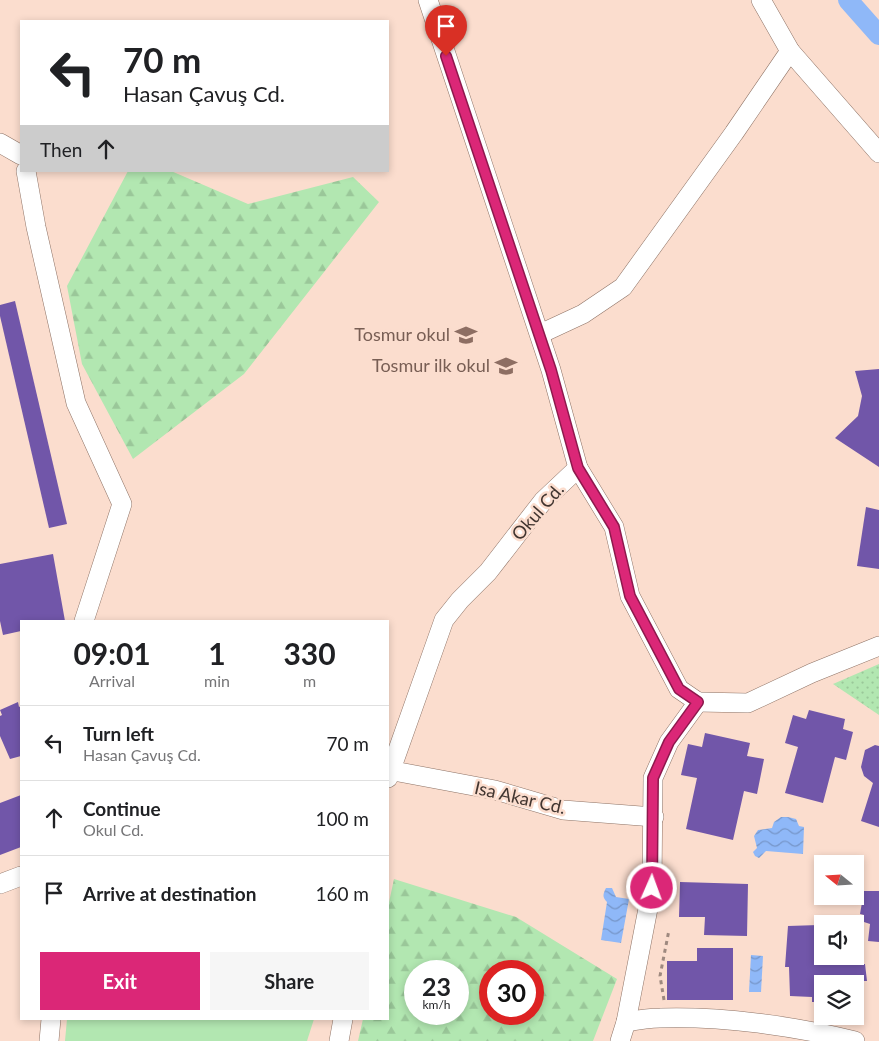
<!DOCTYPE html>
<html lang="en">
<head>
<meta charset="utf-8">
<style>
	:root { --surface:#fff; --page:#f6f6f6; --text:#202124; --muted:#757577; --line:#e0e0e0; --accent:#db2777 }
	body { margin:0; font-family:Lato,sans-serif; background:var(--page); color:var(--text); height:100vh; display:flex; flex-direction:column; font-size:19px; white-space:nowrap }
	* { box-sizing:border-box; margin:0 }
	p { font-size:16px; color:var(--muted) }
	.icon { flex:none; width:28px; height:28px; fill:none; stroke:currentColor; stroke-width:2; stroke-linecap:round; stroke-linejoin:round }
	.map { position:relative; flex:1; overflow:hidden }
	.details { position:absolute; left:20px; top:620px; width:369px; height:400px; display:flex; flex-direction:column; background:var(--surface); border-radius:0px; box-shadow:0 2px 8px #0003 }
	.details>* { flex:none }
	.banner { position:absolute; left:20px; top:20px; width:369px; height:152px; border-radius:0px; box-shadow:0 2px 8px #0003; background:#fff; color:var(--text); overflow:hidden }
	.needle { width:32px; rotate:288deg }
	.controls { position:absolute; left:814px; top:855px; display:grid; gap:10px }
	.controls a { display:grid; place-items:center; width:50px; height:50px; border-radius:0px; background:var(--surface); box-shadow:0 2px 8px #0003; font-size:25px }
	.speed { position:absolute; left:404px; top:960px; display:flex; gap:10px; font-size:25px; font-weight:700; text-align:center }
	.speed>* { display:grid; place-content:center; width:65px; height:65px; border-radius:50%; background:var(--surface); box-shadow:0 2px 8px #0003; line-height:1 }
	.speed small { font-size:12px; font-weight:400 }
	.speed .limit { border:8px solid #d22; background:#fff; color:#111 }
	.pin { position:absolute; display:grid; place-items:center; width:42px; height:42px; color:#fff; margin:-51px -21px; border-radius:50% 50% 50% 0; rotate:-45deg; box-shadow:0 0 5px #0007 }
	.pin .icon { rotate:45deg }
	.me { position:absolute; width:55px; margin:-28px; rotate:2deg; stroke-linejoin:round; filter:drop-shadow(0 0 4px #0008) }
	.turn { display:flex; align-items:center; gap:18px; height:105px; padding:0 20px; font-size:22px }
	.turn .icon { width:65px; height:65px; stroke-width:2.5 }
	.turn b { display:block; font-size:35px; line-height:42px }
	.then { display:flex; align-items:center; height:48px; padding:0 20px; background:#0003; gap:10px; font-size:19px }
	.eta { display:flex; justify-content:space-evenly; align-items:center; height:85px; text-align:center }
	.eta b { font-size:30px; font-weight:700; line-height:35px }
	.cta { display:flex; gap:10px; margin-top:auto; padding:10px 20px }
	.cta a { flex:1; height:58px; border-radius:0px; background:var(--accent); color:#fff; font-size:20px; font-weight:700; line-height:58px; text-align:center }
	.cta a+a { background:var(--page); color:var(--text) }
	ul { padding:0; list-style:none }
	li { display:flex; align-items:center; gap:15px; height:75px; padding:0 20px; border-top:1px solid var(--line) }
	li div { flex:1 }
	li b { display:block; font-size:19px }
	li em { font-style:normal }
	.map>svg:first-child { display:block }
	.grass { fill:#b2e7b1 }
	.forest { fill:url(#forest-firs); fill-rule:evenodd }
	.park { fill:url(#park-dots) }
	.water { fill:url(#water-waves) }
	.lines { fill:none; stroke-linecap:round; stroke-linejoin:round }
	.canal { stroke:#8fb8f8; stroke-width:20 }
	.building { fill:#7156a9 }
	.minor-casing { stroke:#8e7366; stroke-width:20 }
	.path { stroke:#9e897f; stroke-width:3; stroke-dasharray:4 4; stroke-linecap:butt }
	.minor { stroke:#fff; stroke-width:19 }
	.route-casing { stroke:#8e194d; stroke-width:12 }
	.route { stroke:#db2777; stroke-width:9 }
	.labels { text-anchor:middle; stroke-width:5; stroke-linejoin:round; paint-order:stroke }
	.education-label { font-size:18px; fill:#785e54; stroke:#fbddce; text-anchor:end }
	.street-label { font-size:18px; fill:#413530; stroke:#fbddce }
</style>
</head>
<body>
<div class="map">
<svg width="879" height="1041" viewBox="0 0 879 1041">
	<defs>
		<pattern id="forest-firs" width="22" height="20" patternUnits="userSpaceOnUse" patternTransform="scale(1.25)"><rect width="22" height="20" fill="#b2e7b1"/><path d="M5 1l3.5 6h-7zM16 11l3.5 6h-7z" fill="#9ac799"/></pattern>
		<pattern id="park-dots" width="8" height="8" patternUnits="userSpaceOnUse" patternTransform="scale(1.25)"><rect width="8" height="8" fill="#b2e7b1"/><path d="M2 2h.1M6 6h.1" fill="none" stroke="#9ac799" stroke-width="1.8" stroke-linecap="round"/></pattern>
		<pattern id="water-waves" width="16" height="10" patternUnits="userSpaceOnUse" patternTransform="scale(1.25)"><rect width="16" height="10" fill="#8fb8f8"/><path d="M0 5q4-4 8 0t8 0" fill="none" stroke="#7696c9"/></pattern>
	</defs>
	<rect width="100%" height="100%" fill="#fbddce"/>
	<path class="grass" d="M67 1019H314L307 1041H65Z"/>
	<g class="forest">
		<path d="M128 171H171L248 204 353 177 379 202 244 374 133 459 82 364 67 286Z"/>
		<path d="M394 879 516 917 617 979 593 1041H358L363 1019H388V907ZM415 971H458V1014H415ZM490 971H532V1014H490Z"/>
	</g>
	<path class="park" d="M879 664V715L833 684Z"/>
	<g class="water">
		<path d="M781 817H788L796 819 799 826 804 827 803 854 766 851 759 858 755 856 753 852 757 848 754 836 758 830 772 828 774 822Z"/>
		<path d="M606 888H612L616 897 629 899 621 943 601 940 607 902C602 897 603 894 606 888Z"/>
		<path d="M751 955 763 956 761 992H749Z"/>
	</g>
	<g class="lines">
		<path class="canal" d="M848 0 879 35"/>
	</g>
	<g class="building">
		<path d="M15 301 67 524 49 528 0 316V305Z"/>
		<path d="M879 369V467L835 438 858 416 862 396 855 371Z"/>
		<path d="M866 507 879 510V569L857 566Z"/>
		<path d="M53 554 65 621H21V631L3 635 0 621V564Z"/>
		<path d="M18 702 19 707 21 706V756L10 759 0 736V716L2 715 0 710Z"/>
		<path d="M809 710 845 719 843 729 853 732 846 760 835 757 823 803 785 793 798 747 785 743 793 715 806 719Z"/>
		<path d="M705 733 750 743 747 756 764 759 757 794 744 791 733 840 686 829 697 778 681 775 688 744 702 747Z"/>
		<path d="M875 745 879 746V827L861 821 873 783 864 776 861 767 865 750Z"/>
		<path d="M21 795V847L0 855V803Z"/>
		<path d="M680 882 748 884 747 936 704 935 705 917H679Z"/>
		<path d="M864 891H879V942L868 941 870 924 864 922V915L860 914Z"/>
		<path d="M819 925V940H822V956H855V954L858 955 857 964H865L867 981H851V984H822V1002H812V997L790 996 789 967H785L788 926Z"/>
		<path d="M697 948H733V1000H667V961H697Z"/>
	</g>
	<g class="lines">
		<g class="minor-casing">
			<g id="minor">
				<path d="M761 0 790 51 879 153"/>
				<path d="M0 143 21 155"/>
				<path d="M26 171 36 227 76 403 122 504 84 621"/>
				<path d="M540 334 583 314 623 287 734 133 790 51"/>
				<path d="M578 468 614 527 630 596 679 689 698 702 669 742 653 778 652 888 626 1022 620 1041"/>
				<path d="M698 702 748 703 812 673 879 646"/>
				<path d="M388 770 495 790 563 810 654 817"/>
				<path d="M388 778 444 620 460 600 488 572 543 501 578 468 551 370 428 0"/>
				<path d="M0 884 21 876"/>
				<path d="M626 1022C637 1020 649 1018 660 1018 723 1016 794 1026 855 1041"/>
				<path d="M49 1041 51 1019"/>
				<path d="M339 1041 343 1019"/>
			</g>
		</g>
		<path class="path" d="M664 1000 660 976 669 930"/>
		<use href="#minor" class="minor"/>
	</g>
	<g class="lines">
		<g class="route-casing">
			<path id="route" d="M446 56 551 370 578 468 614 527 630 596 679 689 698 702 669 742 653 778 652 888"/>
		</g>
		<use href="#route" class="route"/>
	</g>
	<defs>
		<g id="school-bare" transform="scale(1.725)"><path d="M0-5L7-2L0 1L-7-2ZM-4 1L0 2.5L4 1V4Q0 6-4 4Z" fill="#8d6e63" stroke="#fbddce" stroke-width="2.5" paint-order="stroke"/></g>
	</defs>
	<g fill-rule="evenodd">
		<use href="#school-bare" x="466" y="335"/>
		<use href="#school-bare" x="506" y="366"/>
	</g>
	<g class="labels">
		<g class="education-label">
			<text x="450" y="341">Tosmur okul</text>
			<text x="490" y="372">Tosmur ilk okul</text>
		</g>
		<g class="street-label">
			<text transform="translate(538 512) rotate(-49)" y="6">Okul Cd.</text>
			<text transform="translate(520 798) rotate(13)" y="6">Isa Akar Cd.</text>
		</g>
	</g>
</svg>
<div class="controls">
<a><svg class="needle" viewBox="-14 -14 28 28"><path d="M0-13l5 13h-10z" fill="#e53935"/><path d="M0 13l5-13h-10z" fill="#757577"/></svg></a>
<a><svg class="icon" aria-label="sound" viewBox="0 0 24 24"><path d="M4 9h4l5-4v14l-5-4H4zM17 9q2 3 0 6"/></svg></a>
<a><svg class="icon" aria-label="layers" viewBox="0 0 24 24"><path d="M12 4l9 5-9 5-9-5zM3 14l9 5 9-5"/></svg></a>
</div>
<div class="speed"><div>23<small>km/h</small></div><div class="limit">30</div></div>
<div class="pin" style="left:446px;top:56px;background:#d93025"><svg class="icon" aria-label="arrive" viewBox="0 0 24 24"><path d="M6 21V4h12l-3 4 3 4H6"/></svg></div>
<svg class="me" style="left:652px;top:888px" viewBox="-20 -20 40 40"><circle r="17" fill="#db2777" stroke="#fff" stroke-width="3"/><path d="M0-11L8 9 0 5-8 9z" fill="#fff"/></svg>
<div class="banner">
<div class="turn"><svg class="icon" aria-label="left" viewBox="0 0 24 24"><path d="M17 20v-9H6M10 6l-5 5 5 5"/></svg><div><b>70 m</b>Hasan Çavuş Cd.</div></div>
<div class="then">Then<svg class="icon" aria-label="ahead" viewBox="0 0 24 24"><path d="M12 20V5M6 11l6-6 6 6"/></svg></div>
</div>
<section class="details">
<div class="eta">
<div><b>09:01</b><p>Arrival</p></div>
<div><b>1</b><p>min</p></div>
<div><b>330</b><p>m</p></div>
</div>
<ul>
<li><svg class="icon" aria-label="left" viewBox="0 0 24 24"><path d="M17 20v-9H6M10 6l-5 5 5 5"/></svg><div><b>Turn left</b><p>Hasan Çavuş Cd.</p></div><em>70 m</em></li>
<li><svg class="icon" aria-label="ahead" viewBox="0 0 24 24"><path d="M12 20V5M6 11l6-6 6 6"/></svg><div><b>Continue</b><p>Okul Cd.</p></div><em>100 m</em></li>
<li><svg class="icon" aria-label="arrive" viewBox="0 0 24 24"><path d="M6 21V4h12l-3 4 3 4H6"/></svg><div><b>Arrive at destination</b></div><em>160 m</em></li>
</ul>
<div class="cta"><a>Exit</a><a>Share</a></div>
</section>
</div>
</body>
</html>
